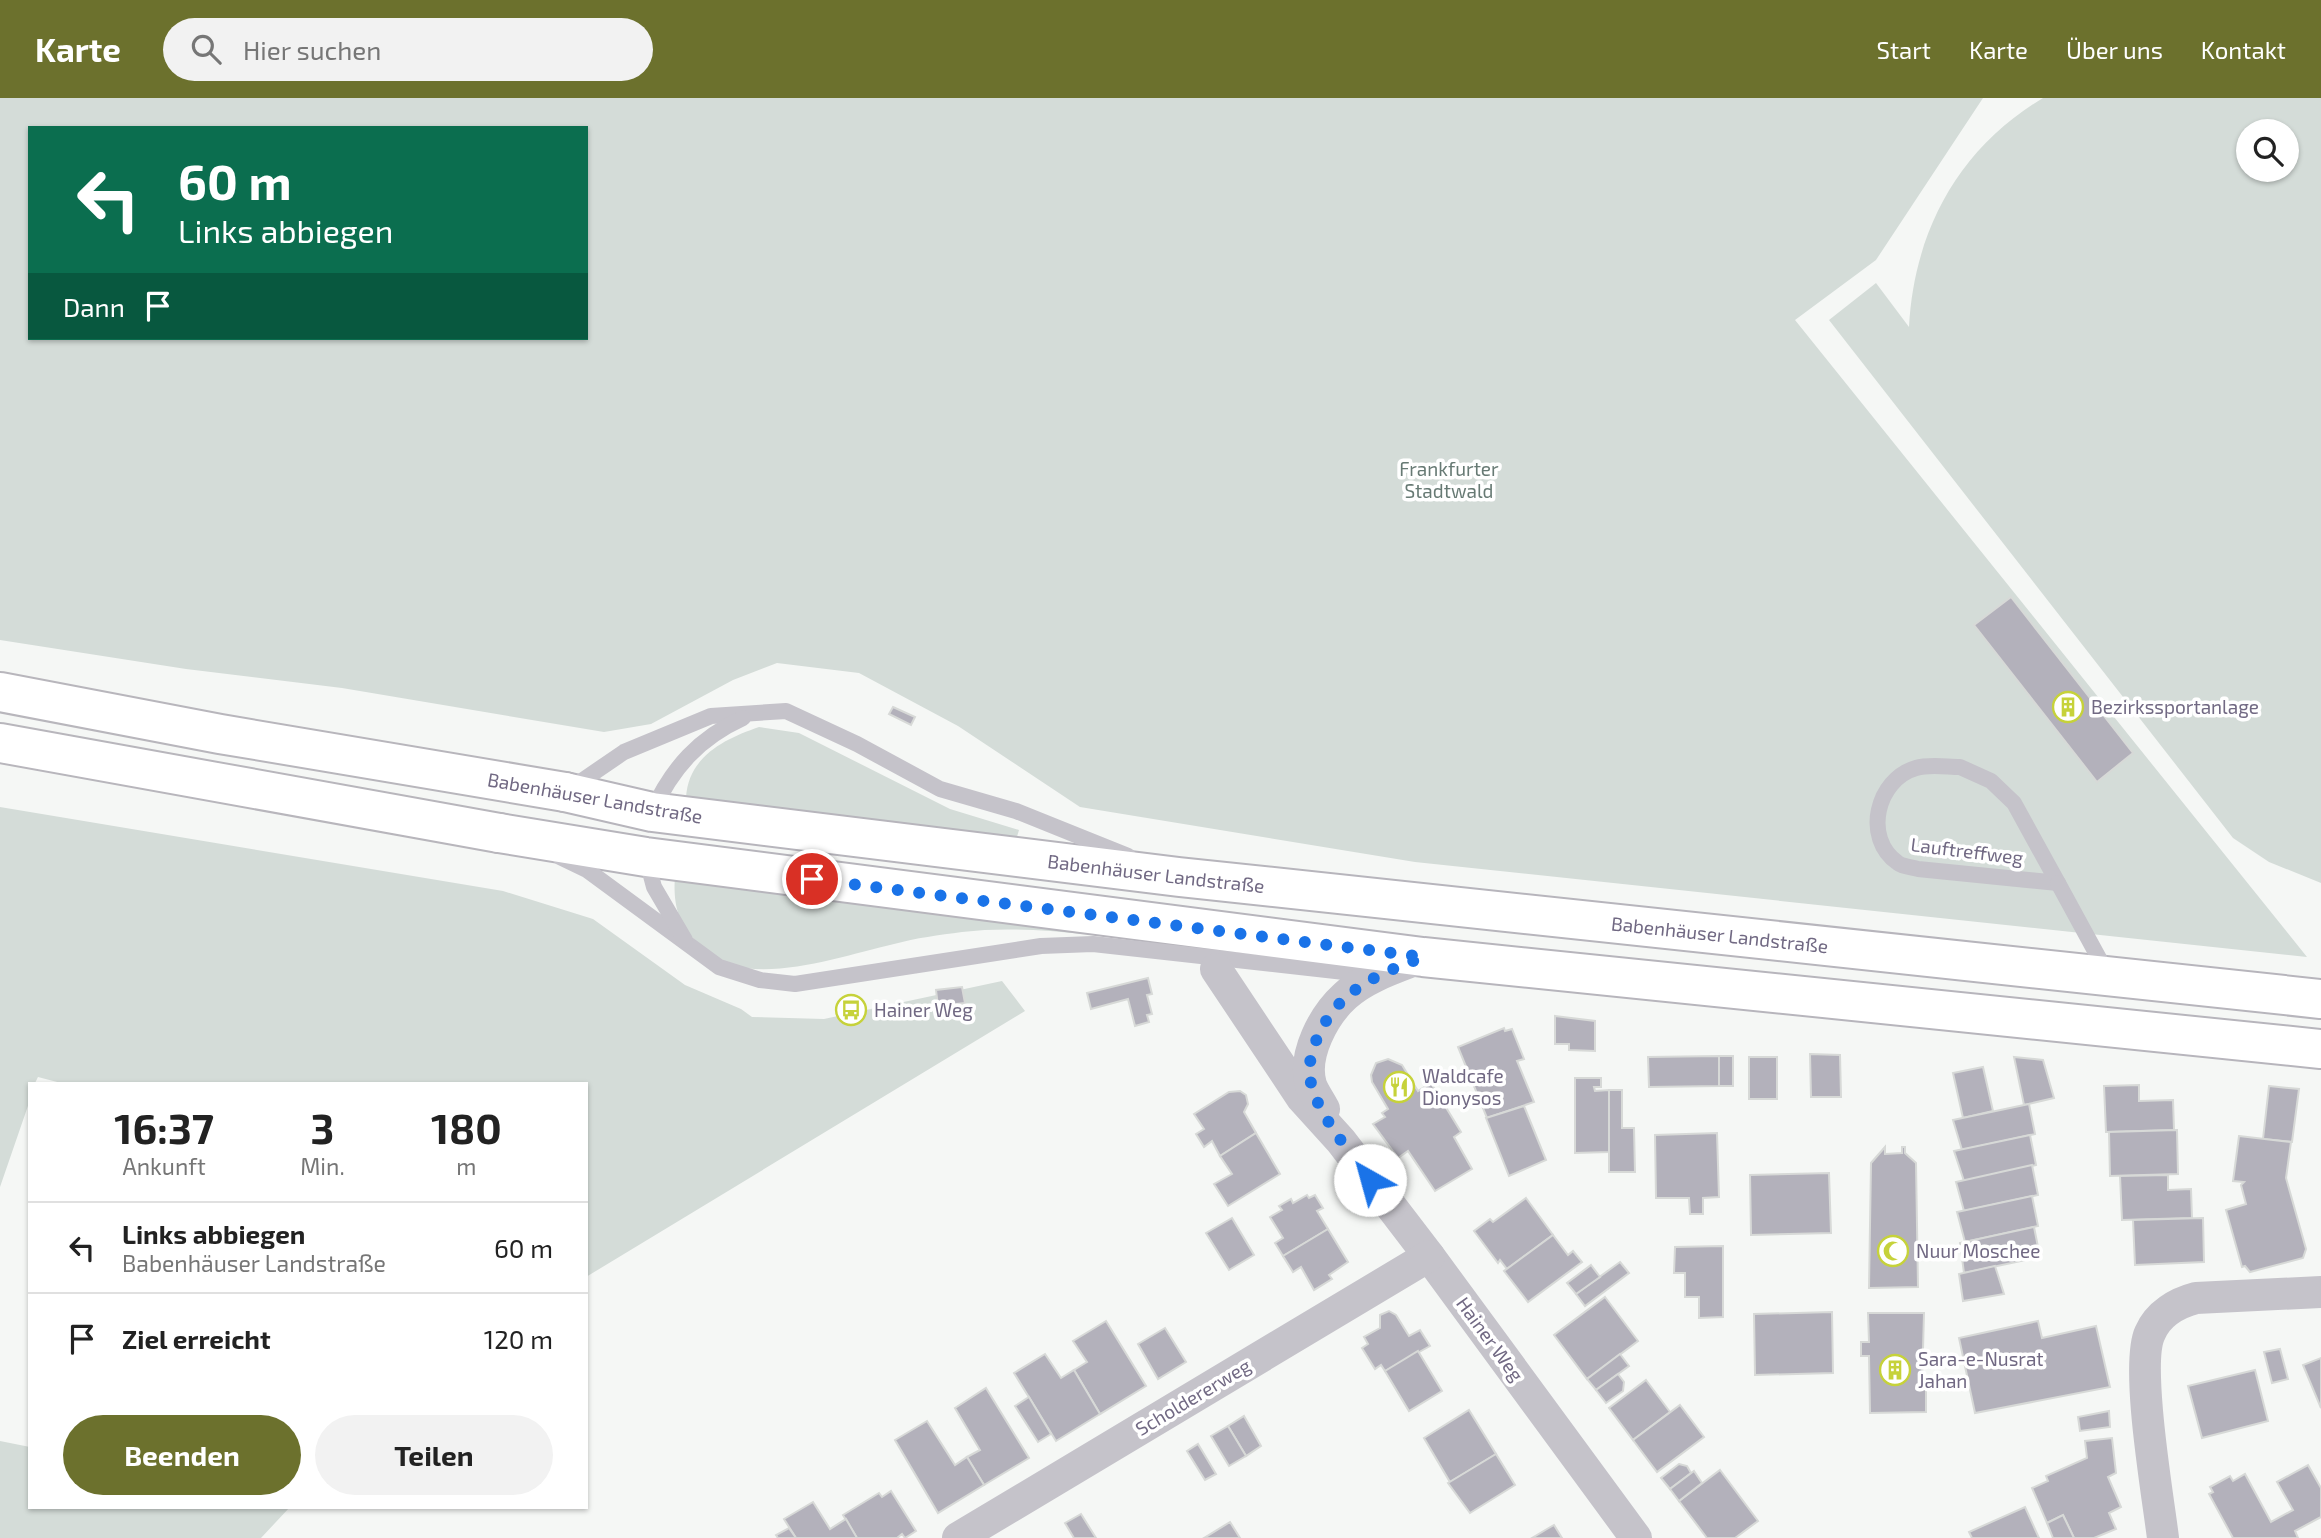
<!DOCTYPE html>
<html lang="de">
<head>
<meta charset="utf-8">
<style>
	:root { --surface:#fff; --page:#f2f2f2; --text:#222; --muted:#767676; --line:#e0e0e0; --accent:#6c712d }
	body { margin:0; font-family:"Exo 2",sans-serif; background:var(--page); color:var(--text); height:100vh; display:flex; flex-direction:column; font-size:26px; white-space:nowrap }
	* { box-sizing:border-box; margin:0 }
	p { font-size:23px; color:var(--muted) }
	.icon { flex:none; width:38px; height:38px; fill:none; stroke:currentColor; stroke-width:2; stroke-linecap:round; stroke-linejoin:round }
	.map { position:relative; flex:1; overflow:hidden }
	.panel { position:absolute; left:28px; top:984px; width:560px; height:427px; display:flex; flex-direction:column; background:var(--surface); border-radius:0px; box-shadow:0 2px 5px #0004 }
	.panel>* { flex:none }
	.hud { position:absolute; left:28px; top:28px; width:560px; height:214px; border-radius:0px; box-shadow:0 2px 5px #0004; background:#0b6e4f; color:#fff; overflow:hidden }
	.tools { position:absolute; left:2236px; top:21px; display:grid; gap:14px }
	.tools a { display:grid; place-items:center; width:63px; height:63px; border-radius:50%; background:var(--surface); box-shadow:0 2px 5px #0004; font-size:35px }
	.pin { position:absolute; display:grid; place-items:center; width:60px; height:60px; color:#fff; margin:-30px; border:4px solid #fff; border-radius:50%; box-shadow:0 2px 7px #0007 }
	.me { position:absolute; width:77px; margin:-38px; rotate:322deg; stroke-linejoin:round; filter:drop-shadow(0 0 5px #0008) }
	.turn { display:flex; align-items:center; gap:24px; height:147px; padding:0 35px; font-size:32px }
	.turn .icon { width:91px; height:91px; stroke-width:2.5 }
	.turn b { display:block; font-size:49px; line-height:60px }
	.then { display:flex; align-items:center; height:66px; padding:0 35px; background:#0003; gap:14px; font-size:26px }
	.eta { display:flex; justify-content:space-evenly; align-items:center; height:119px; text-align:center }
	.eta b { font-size:42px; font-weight:700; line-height:49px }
	.action { display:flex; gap:14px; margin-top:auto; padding:14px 35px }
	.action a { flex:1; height:80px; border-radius:42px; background:var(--accent); color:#fff; font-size:28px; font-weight:700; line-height:80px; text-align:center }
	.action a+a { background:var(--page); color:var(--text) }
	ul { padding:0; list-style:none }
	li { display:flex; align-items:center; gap:21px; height:91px; padding:0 35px; border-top:2px solid var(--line) }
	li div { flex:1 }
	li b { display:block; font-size:26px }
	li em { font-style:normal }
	header { display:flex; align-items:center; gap:42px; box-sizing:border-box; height:98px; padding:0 35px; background:var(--accent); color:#fff }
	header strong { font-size:33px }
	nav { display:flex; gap:38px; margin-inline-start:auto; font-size:24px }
	.search { width:490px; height:63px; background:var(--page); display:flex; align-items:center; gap:18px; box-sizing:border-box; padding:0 24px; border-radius:38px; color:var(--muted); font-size:26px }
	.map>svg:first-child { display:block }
	.green { fill:#d4dcd8; fill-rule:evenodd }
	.building { fill:#b3b1bb; stroke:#d7d9d7; stroke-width:2 }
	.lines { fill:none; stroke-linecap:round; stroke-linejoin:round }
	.primary-casing { stroke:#b7b5bc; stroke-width:42 }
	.highway-casing { stroke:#b8b6bc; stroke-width:42 }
	.lane { stroke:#c5c3ca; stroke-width:16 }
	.street { stroke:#c5c3ca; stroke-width:32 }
	.primary { stroke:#fff; stroke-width:38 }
	.highway { stroke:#fff; stroke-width:38 }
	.route { stroke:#1a73e8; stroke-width:12; stroke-dasharray:0 21.6 }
	.labels { text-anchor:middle; stroke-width:7; stroke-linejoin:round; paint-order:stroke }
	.park-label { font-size:19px; fill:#677a74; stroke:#fff }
	.poi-label { font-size:19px; fill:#716983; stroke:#fff; text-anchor:start }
	.street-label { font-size:19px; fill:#716983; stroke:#fff }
</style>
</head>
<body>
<header>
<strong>Karte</strong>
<div class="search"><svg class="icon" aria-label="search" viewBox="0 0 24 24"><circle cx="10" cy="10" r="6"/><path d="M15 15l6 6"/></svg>Hier suchen</div>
<nav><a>Start</a><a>Karte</a><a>Über uns</a><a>Kontakt</a></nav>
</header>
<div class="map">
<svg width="2321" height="1440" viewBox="0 0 2321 1440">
	<rect width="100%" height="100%" fill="#f5f7f5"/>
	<g class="green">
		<path d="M0 0H1983L1876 162 1795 222 2307 859 1415 764 1080 709 958 628 859 575 777 565 733 582 651 626 604 634 342 590 186 571 0 542ZM30 30H586V240H30Z"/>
		<path d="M2043 0H2321V785L2269 764 2233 740 1829 222 1876 185 1909 229C1914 133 1959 50 2043 0ZM2249 33H2287V72H2249Z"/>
		<path d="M759 629 799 635 950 711 1019 732 1016 742 686 700C688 659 724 641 759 629Z"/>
		<path d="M0 709 503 793 593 821 685 887 741 911 752 919 824 921 1002 883 1025 913 586 1179V985H61L38 979 35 985H30V1002L0 1089Z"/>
		<path d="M675 777 1086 829 1084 836C1044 832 1002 829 962 834 939 837 916 840 894 846 846 857 776 882 727 866 715 862 705 852 697 844 677 825 673 804 675 777Z"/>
		<path d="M0 1343 30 1349V1409H290L261 1440H0Z"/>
	</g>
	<g class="building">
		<path d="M2011 499 2133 655 2097 684 1974 527Z"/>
		<path d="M893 609 915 619 911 627 889 616Z"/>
		<path d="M1148 880 1152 896 1147 897 1152 916 1147 917 1149 924 1135 928 1128 901 1091 911 1087 895Z"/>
		<path d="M962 889 965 905 938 908 936 892Z"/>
		<path d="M1555 918 1595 923V953L1569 952V946H1555Z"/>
		<path d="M1504 930 1505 933 1512 931 1524 961 1517 963 1534 1004 1487 1020 1458 949Z"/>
		<path d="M1810 956 1840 957 1841 999H1811Z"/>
		<rect x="1719" y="958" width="14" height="30"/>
		<path d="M1719 958V988L1649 989 1648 959Z"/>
		<rect x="1749" y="959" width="28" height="42"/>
		<path d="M2014 959 2043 962 2054 1000 2024 1007Z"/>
		<path d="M1388 961 1402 967 1418 993 1431 985 1461 1034 1454 1039 1472 1071 1435 1093 1408 1053 1398 1060 1373 1026 1385 1019 1382 1015 1388 1011 1372 984 1371 977 1376 965Z"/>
		<path d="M1983 969 1993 1013 1963 1020 1953 975Z"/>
		<path d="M1575 980H1601V989H1594L1595 993 1609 992V1054L1575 1055Z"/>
		<path d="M2139 987V1003L2173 1002 2174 1032 2106 1034 2104 988Z"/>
		<path d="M2269 988 2299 991 2292 1044 2263 1041Z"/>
		<path d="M1609 992H1622V1030H1634L1635 1074H1609Z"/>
		<path d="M1229 994 1240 993 1246 997 1248 1006 1244 1014 1256 1035 1220 1058 1212 1043 1204 1049 1196 1036 1204 1031 1194 1016Z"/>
		<path d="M2029 1006 2035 1036 1962 1052 1953 1022Z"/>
		<path d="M1524 1008 1546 1062 1509 1078 1486 1020Z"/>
		<path d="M2177 1032 2178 1076 2110 1078 2109 1034Z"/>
		<path d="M1256 1035 1280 1076 1228 1108 1214 1086 1232 1076 1220 1058Z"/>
		<path d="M1717 1035 1719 1099 1703 1100V1116H1690L1689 1100H1656L1655 1037Z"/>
		<path d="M2030 1037 2036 1067 1964 1083 1954 1053Z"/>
		<path d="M2239 1038 2291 1044 2286 1080 2306 1151 2303 1160 2250 1174 2245 1168 2242 1169 2226 1112 2246 1106 2241 1087 2244 1084 2233 1083Z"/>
		<path d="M1885 1049V1056L1902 1055V1049H1905V1055L1916 1065 1918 1189 1869 1190 1871 1065Z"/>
		<path d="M2032 1067 2038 1097 1964 1113 1956 1084Z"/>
		<path d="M1829 1075 1831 1135 1751 1137 1750 1077Z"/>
		<path d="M2168 1077V1092L2191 1091 2192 1120 2122 1122 2120 1078Z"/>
		<path d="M1307 1097 1309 1100 1315 1097 1323 1110 1317 1113 1328 1131 1283 1158 1275 1145 1283 1140 1270 1119 1282 1112 1279 1108 1291 1101 1293 1105Z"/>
		<path d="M2032 1098 2038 1128 1965 1144 1957 1114Z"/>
		<path d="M1526 1100 1553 1137 1507 1171 1500 1162 1498 1165 1474 1133 1490 1121 1493 1124Z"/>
		<path d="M1232 1120 1254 1157 1229 1172 1206 1135Z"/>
		<path d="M2203 1120 2204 1164 2135 1167 2133 1122Z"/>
		<path d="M2034 1129 2040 1159 1964 1175 1960 1145Z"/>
		<path d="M1328 1131 1348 1164 1329 1177 1332 1181 1314 1192 1301 1169 1293 1174 1283 1158Z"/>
		<path d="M1553 1137 1568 1157 1573 1153 1582 1164 1528 1204 1504 1173Z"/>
		<path d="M1723 1148V1219L1699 1220V1199H1685V1175H1674L1675 1149Z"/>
		<path d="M1620 1164 1629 1175 1585 1208 1576 1196Z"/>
		<path d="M1591 1167 1600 1179 1576 1196 1567 1185Z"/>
		<path d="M1995 1168 2004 1196 1963 1203 1959 1176Z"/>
		<path d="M1605 1199 1638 1243 1587 1281 1554 1237Z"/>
		<path d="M1389 1213 1396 1217 1409 1238 1420 1232 1430 1248 1385 1273 1381 1267 1375 1271 1362 1250 1368 1246 1364 1239 1380 1230V1217Z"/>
		<path d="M1832 1214 1833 1275 1755 1277 1754 1216Z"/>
		<path d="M1868 1215H1924L1922 1287 1926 1286V1314L1870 1315 1869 1258H1861V1244H1869Z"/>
		<path d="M1106 1223 1146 1288 1100 1316 1074 1272 1087 1264 1073 1243Z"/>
		<path d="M2038 1223 2042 1240 2096 1228 2110 1289 1975 1315 1959 1240Z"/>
		<path d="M1165 1230 1186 1264 1158 1281 1138 1246Z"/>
		<path d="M2280 1251 2288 1281 2272 1285 2264 1254Z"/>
		<path d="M1418 1253 1442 1293 1409 1313 1385 1273Z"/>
		<path d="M1045 1256 1061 1280 1074 1272 1100 1316 1056 1343 1014 1275Z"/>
		<path d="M1620 1256 1629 1268 1596 1292 1587 1281Z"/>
		<path d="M2321 1260V1310L2303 1267Z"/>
		<path d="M2255 1272 2268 1323 2202 1340 2188 1288Z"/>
		<path d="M1618 1276 1624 1284 1623 1293 1606 1305 1596 1292Z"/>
		<path d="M1646 1282 1670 1314 1633 1342 1609 1310Z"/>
		<path d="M986 1290 1029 1360 984 1387 967 1359 980 1352 955 1310Z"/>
		<path d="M1029 1299 1051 1336 1038 1344 1015 1308Z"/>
		<path d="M1680 1307 1704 1339 1657 1374 1633 1342Z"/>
		<path d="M1469 1312 1496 1356 1450 1384 1424 1340Z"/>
		<path d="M2109 1313 2110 1329 2080 1333 2078 1319Z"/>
		<path d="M1244 1318 1261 1348 1246 1358 1228 1328Z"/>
		<path d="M927 1323 955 1367 967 1359 984 1387 938 1415 895 1342Z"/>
		<path d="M1228 1328 1246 1358 1229 1368 1211 1338Z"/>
		<path d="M2112 1340 2116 1375 2108 1379 2121 1409 2109 1415 2116 1431 2094 1440H2074L2063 1417 2047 1425 2032 1390 2048 1383 2046 1378 2087 1360 2085 1343Z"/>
		<path d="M1198 1346 1216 1376 1205 1382 1187 1353Z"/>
		<path d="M1496 1356 1515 1387 1470 1415 1448 1385Z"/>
		<path d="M1679 1366 1687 1368 1691 1375 1670 1391 1661 1380Z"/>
		<path d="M2308 1367 2321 1390V1419L2295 1433 2298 1440H2233L2209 1396 2213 1394 2210 1389 2230 1378 2233 1383 2245 1376 2271 1424 2293 1412 2277 1384Z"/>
		<path d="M1720 1372 1758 1423 1735 1440H1707L1679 1403Z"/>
		<path d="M1694 1373 1702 1385 1679 1403 1670 1391Z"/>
		<path d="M891 1393 916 1433 905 1440 902 1436 897 1440H857L843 1417 879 1395 882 1399Z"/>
		<path d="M813 1404 830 1431 846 1421 857 1440H796L784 1421Z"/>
		<path d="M2025 1409 2039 1440H1972L1969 1434Z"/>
		<path d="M1081 1416 1096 1440H1074L1065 1425Z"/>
		<path d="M2063 1417 2074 1440H2053L2047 1425Z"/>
		<path d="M1230 1424 1240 1440H1204Z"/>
		<path d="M1554 1427 1562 1440H1532L1547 1431Z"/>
		<path d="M789 1430 796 1440H778L776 1437Z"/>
	</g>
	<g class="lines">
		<g class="primary-casing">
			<g id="primary">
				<path id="s1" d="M565 694 652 714 1179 779 2321 901"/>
				<path d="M499 735 646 759 1423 859 2321 951"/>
			</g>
		</g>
		<g class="highway-casing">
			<g id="highway">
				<path d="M0 594 220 636 565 694"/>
				<path d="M0 645 499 735"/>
			</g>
		</g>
		<g class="lane">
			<path d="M1960 669 1991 683 2014 705 2058 785 1918 771C1912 769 1903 769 1898 765 1862 740 1877 681 1916 670 1929 666 1947 669 1960 669Z"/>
			<path d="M570 691 624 654 711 618 786 613 857 646 940 691 1016 713 1128 758"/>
			<path d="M652 714C672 670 699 640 743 620"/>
			<path d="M560 759 587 772 719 869 760 882 795 886 1041 848 1093 846 1371 877"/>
			<path d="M646 759 654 789 685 842"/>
			<path d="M2058 785 2107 875"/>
		</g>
		<g class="street">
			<path d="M1216 871 1302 1000 1341 1043 1429 1158 1636 1440"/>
			<path d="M1324 1011C1320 1003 1314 995 1311 987 1302 957 1324 917 1345 898 1365 879 1398 869 1423 859"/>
			<path d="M958 1440 1429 1158"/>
			<path d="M2163 1440C2158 1399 2135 1266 2150 1235 2158 1216 2177 1205 2196 1200L2321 1194"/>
		</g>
		<use href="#primary" class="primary"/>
		<use href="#highway" class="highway"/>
	</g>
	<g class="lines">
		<path class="route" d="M812 781 1423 859C1378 877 1340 890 1318 938 1312 952 1307 968 1311 985 1317 1015 1352 1057 1370 1082"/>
	</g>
	<defs>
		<g id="building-ring" transform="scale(1.575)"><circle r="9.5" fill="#fff" stroke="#c6d23a" stroke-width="1.5"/><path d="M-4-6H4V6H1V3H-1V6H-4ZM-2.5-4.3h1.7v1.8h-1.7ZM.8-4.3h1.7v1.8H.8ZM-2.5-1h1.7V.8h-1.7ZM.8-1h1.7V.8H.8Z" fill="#c6d23a"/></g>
		<g id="bus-ring" transform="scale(1.575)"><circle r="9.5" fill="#fff" stroke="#c6d23a" stroke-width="1.5"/><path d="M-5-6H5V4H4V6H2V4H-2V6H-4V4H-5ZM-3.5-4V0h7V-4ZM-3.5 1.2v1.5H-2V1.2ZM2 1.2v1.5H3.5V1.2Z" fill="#c6d23a"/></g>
		<g id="restaurant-ring" transform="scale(1.575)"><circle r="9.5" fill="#fff" stroke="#c6d23a" stroke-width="1.5"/><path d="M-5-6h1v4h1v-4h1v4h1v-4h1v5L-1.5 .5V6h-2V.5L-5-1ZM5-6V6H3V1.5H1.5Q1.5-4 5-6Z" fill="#c6d23a"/></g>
		<g id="mosque-ring" transform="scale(1.575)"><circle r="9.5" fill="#fff" stroke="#c6d23a" stroke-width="1.5"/><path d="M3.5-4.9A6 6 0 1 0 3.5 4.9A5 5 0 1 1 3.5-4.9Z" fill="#c6d23a"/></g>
	</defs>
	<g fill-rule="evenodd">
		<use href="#building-ring" x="2068" y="609"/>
		<use href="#bus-ring" x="851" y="912"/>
		<use href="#restaurant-ring" x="1399" y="989"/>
		<use href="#mosque-ring" x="1893" y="1153"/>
		<use href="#building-ring" x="1895" y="1272"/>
	</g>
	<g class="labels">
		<g class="park-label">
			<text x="1449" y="378">Frankfurter<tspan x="1449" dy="22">Stadtwald</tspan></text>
		</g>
		<g class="poi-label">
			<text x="2091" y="616">Bezirkssportanlage</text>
			<text x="874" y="919">Hainer Weg</text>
			<text x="1422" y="985">Waldcafe<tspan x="1422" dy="22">Dionysos</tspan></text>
			<text x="1916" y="1160">Nuur Moschee</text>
			<text x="1918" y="1268">Sara-e-Nusrat<tspan x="1918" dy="22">Jahan</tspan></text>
		</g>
		<g class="street-label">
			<text transform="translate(595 700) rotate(10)" y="7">Babenhäuser Landstraße</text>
			<text transform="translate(1967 753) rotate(7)" y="7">Lauftreffweg</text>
			<text dy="7" stroke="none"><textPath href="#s1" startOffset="597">Babenhäuser Landstraße</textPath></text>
			<text dy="7" stroke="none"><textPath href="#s1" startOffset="1164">Babenhäuser Landstraße</textPath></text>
			<text transform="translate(1490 1241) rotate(54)" y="7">Hainer Weg</text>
			<text transform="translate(1193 1299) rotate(-31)" y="7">Scholdererweg</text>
		</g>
	</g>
</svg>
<div class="tools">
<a><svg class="icon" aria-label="search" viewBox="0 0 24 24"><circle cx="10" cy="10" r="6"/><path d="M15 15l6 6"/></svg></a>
</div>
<div class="pin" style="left:812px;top:781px;background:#d93025"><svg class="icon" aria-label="arrive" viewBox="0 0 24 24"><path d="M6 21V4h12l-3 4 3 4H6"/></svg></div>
<svg class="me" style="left:1370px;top:1082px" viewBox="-20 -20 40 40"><circle r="19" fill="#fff"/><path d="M0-13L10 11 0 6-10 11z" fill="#1a73e8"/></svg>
<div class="hud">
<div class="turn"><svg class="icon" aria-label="left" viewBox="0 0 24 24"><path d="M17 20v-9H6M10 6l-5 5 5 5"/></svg><div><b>60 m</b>Links abbiegen</div></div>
<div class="then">Dann<svg class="icon" aria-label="arrive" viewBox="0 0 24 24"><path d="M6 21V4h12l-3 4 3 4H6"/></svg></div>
</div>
<section class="panel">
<div class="eta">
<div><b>16:37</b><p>Ankunft</p></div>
<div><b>3</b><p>Min.</p></div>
<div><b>180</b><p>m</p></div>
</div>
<ul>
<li><svg class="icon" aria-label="left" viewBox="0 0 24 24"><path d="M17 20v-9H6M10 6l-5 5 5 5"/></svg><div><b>Links abbiegen</b><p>Babenhäuser Landstraße</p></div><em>60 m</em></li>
<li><svg class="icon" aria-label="arrive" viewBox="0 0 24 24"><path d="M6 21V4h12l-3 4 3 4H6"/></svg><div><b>Ziel erreicht</b></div><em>120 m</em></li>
</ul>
<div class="action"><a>Beenden</a><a>Teilen</a></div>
</section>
</div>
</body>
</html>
